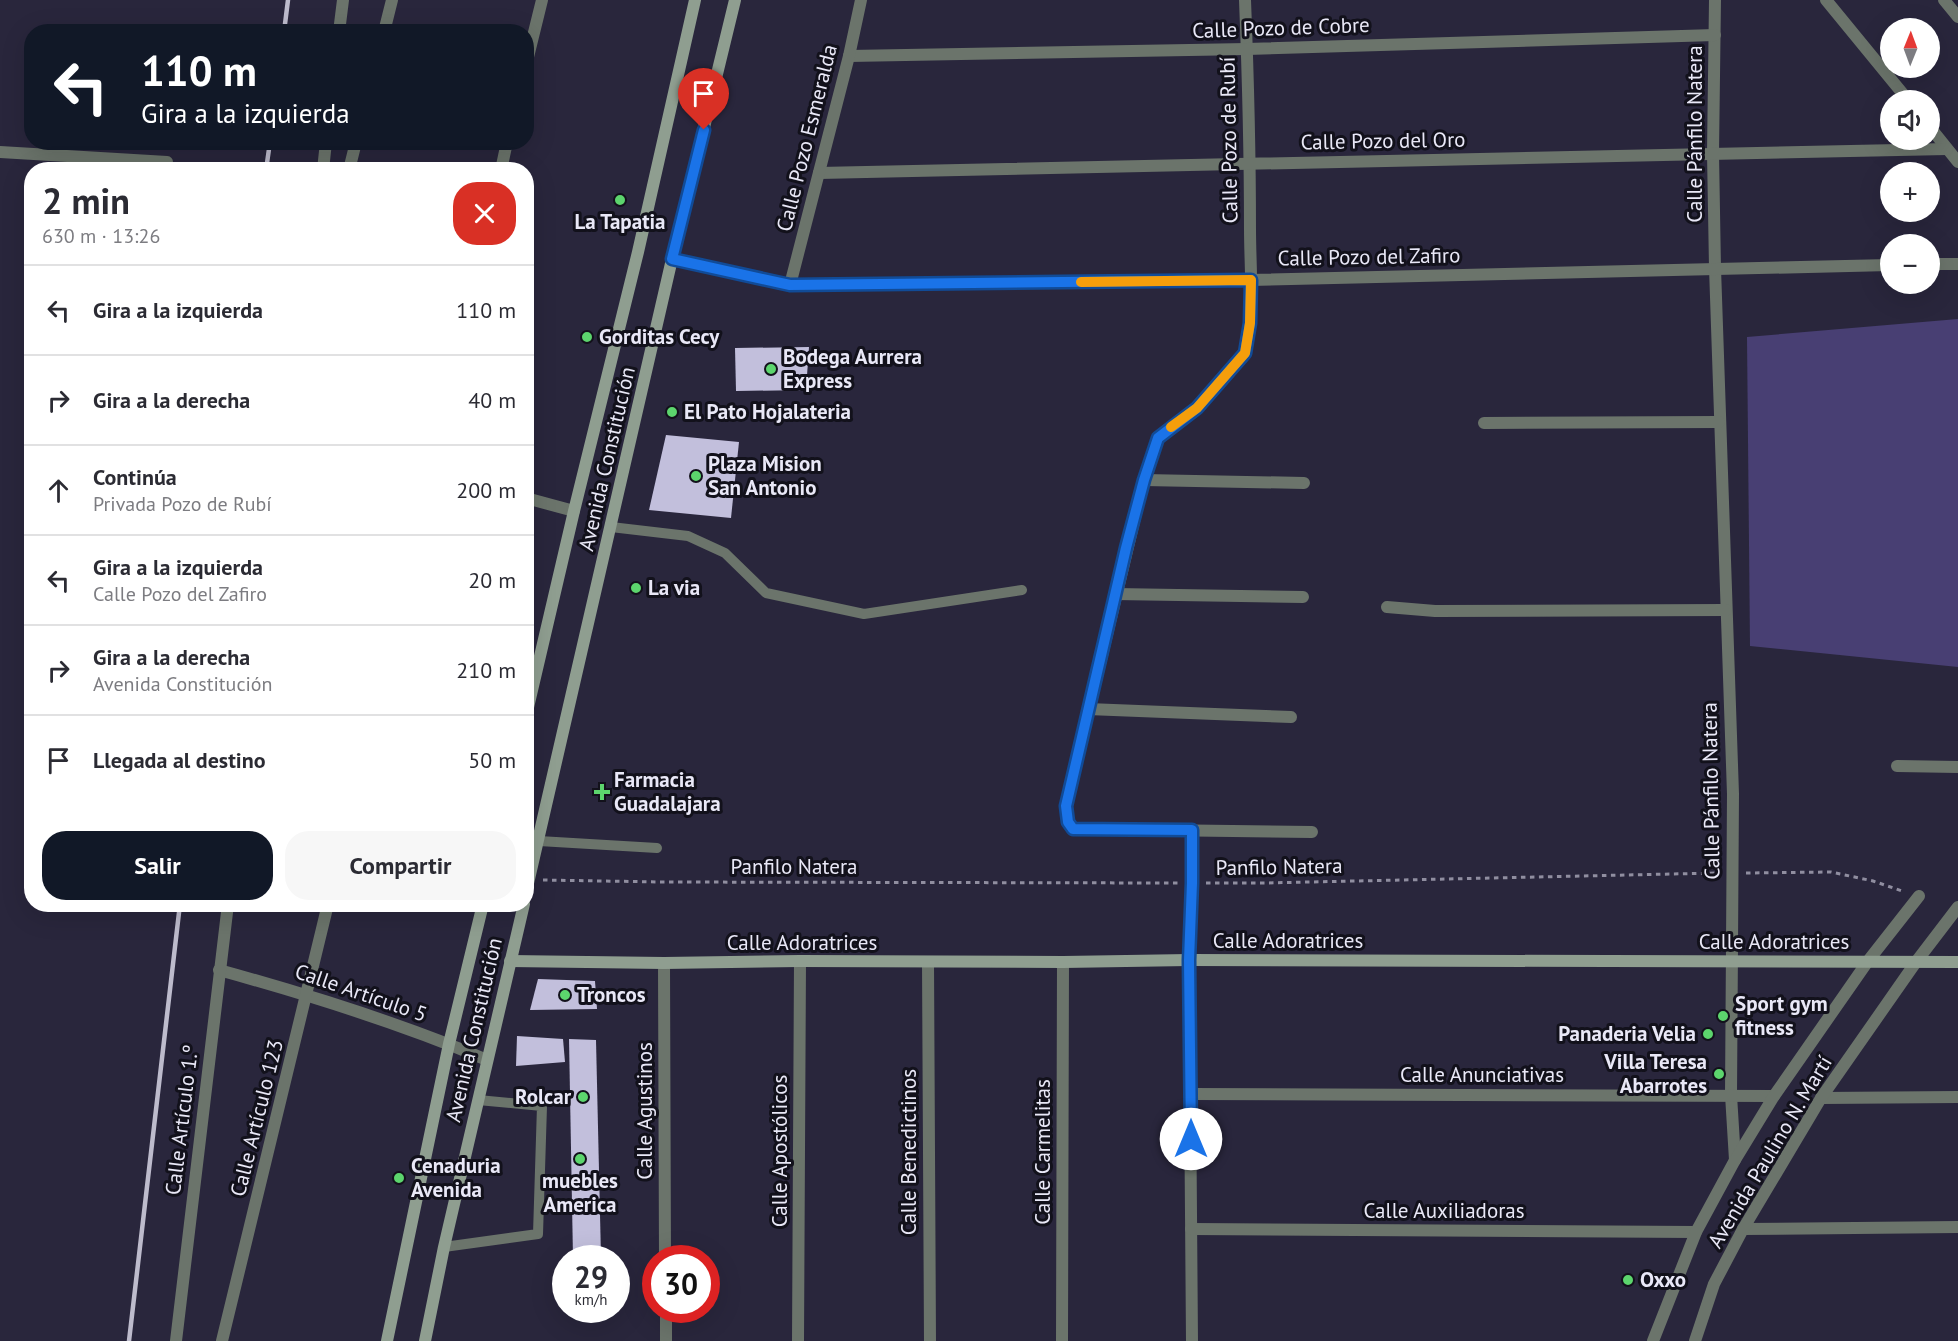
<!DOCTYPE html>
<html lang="es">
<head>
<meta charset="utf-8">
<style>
	:root { --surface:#fff; --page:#f7f7f7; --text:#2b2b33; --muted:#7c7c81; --line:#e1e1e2; --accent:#111827 }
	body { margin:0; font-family:"PT Sans",sans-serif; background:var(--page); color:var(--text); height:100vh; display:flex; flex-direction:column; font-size:22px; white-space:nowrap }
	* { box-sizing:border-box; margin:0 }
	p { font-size:20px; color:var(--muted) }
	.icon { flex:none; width:33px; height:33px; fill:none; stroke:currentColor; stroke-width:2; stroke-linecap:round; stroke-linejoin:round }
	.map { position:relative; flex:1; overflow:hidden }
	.sheet { position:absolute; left:24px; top:162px; width:510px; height:750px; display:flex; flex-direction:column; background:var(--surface); border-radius:24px; box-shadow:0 6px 24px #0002 }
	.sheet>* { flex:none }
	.banner { position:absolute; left:24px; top:24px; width:510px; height:126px; border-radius:24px; box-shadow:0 6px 24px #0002; background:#111827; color:#fff; overflow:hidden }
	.needle { width:39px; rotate:1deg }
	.tools { position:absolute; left:1880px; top:18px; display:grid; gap:12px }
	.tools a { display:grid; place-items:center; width:60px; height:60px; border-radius:50%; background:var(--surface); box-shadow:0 6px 24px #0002; font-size:30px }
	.speed { position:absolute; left:552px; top:1245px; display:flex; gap:12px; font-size:30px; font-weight:700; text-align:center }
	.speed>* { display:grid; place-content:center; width:78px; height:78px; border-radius:50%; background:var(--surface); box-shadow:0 6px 24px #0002; line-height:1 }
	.speed small { font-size:15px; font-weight:400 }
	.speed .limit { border:9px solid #d22; background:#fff; color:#111 }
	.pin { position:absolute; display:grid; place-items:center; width:51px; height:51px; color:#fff; margin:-62px -26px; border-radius:50% 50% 50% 0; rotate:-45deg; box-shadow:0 0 6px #0007 }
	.pin .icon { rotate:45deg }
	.me { position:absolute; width:66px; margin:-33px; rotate:0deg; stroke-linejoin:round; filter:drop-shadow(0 0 4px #0008) }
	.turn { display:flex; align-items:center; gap:21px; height:126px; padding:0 18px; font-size:27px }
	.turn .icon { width:78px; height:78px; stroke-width:2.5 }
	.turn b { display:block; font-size:42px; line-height:51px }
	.round { display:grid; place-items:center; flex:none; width:63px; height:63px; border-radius:24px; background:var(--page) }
	.summary { display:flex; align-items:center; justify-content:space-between; height:102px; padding:0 18px }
	h1 { font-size:36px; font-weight:700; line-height:45px }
	.action { display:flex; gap:12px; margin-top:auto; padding:12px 18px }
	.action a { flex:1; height:69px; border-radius:24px; background:var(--accent); color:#fff; font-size:24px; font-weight:700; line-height:69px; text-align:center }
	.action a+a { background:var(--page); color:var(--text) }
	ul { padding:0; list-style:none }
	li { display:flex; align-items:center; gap:18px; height:90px; padding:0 18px; border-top:2px solid var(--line) }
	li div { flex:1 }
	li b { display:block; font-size:22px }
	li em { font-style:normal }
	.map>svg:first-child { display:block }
	.green { fill:#483f73 }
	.building { fill:#c2bfdc }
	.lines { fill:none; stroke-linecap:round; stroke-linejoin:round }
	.path { stroke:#908ea0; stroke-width:3; stroke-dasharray:4.5 4.5; stroke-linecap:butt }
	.lane { stroke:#6b746b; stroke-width:10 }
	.street { stroke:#6b746b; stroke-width:12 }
	.secondary { stroke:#8f9e90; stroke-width:12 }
	.rail { stroke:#bdbbcc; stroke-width:4.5 }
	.route-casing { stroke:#114b97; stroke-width:15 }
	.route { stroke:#1a73e8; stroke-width:10 }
	.slow { stroke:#f59e0b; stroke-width:10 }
	.poi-dot { fill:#5cd56d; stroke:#12111b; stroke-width:2 }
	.labels { text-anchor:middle; stroke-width:6; stroke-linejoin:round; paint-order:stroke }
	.street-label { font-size:21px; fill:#e9e8f7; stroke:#12111b }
	.poi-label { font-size:21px; font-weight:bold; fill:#e9e8f7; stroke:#12111b; text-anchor:start }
</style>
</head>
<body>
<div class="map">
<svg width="1958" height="1341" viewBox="0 0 1958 1341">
	<rect width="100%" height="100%" fill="#29263c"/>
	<path class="green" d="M1958 319V667L1750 646 1747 337Z"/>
	<g class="building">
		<path d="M809 347 806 390 736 391 735 348Z"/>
		<path d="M666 435 739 442 731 518 649 510Z"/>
		<path d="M538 979 595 981 597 1009 530 1010Z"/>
		<path d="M517 1036 563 1039 565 1062 516 1066Z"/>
		<path d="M569 1039 596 1040 601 1258H573Z"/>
	</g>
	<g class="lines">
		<g class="path">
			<path d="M1746 873 1831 872 1873 881 1905 892"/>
			<path d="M543 880 662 882 1178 883"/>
			<path d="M1206 883H1265L1718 873"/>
		</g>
		<g class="lane">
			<path d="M611 527 688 536 725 553 766 593 864 614 1022 590"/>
			<path d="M539 841 657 848"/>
			<path d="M444 1247 538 1234 542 1106 478 1100"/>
		</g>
		<g class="street">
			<path d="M1245 0C1248 76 1250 153 1250 229 1250 270 1255 313 1245 353L1197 408 1158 438 1144 480 1066 806 1068 822 1073 829 1312 832"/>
			<path d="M1715 0 1713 153 1715 268 1733 794 1731 1095 1735 1160"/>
			<path d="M1826 0 1908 100"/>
			<path d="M1944 0 1958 17"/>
			<path d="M339 32 343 0"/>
			<path d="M384 32 392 0"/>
			<path d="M849 56 1247 49 1715 35"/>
			<path d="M526 65 542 0"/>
			<path d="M1929 126 1958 162"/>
			<path d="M0 152 167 162"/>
			<path d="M323 170 326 142"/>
			<path d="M349 170 356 142"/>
			<path d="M501 170 507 142"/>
			<path d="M819 173 1947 149"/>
			<path d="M672 259 790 285 1250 280 1890 265"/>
			<path d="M1929 264H1958"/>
			<path d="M790 285 849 56 861 0"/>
			<path d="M1484 423 1719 422"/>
			<path d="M1144 480 1304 483"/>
			<path d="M526 498 574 511"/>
			<path d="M1115 594 1303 597"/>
			<path d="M1387 607 1435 611 1726 610"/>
			<path d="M1088 709 1291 717"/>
			<path d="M1897 766 1958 767"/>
			<path d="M1192 830V883L1189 960 1192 1341"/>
			<path d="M928 962 930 1341"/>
			<path d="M664 963 665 1258"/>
			<path d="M219 970C310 995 400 1023 487 1060"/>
			<path d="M1190 1094 1774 1096"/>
			<path d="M1821 1098 1958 1097"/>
			<path d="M1191 1229 1696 1232"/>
			<path d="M1743 1229 1958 1227"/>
			<path d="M666 1310V1341"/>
			<path d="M176 1341 228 904"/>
			<path d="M222 1341 328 904"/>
			<path d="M798 1341 800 961"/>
			<path d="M1062 1341 1063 962"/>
			<path d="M1653 1341 1696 1232 1735 1160 1774 1096 1868 961 1919 896"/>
			<path d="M1695 1341 1714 1284 1743 1229 1821 1098 1916 962 1958 907"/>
		</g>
		<g class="secondary">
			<path d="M526 716 574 511 638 252 695 0"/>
			<path d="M526 892 672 259 735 0"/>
			<path d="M510 961 664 963 800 961 1063 962 1189 960 1958 962"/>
			<path d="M387 1341 449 1044 483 904"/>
			<path d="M425 1341 444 1247 524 904"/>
		</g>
		<g class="rail">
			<path d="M284 32 288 0"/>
			<path d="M266 170 270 142"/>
			<path d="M129 1341 180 904"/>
		</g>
	</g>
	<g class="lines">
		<g class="route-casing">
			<path id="route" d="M704 130 672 259 790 285 1251 280 1250 323 1245 353 1197 408 1158 438 1144 480 1126 548 1066 806 1068 822 1073 829 1192 830V883L1189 960 1191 1139"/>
		</g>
		<use href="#route" class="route"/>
		<path class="slow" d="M1081 282 1251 280 1250 323 1245 353 1197 408 1171 427"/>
	</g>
	<g class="poi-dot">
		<circle cx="620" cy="200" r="6"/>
		<circle cx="587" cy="337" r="6"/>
		<circle cx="771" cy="369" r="6"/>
		<circle cx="672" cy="412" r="6"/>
		<circle cx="696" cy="476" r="6"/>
		<circle cx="636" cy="588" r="6"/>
		<path d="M599 783h6v6h6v6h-6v6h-6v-6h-6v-6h6z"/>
		<circle cx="565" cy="995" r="6"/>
		<circle cx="1723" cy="1016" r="6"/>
		<circle cx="1708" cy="1034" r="6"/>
		<circle cx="1719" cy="1074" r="6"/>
		<circle cx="583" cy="1097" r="6"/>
		<circle cx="580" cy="1159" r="6"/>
		<circle cx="399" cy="1178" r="6"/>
		<circle cx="1628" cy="1280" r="6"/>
	</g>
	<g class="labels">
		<g class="street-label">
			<text transform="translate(1281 28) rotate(-2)" y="7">Calle Pozo de Cobre</text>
			<text transform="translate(1695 134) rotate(-90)" y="7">Calle Pánfilo Natera</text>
			<text transform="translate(807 138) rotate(-76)" y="7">Calle Pozo Esmeralda</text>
			<text transform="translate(1229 140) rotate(-91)" y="7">Calle Pozo de Rubí</text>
			<text transform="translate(1383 141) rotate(-1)" y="7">Calle Pozo del Oro</text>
			<text transform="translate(1369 257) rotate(-1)" y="7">Calle Pozo del Zafiro</text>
			<text transform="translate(607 459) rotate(-77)" y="7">Avenida Constitución</text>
			<text transform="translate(1711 791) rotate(-91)" y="7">Calle Pánfilo Natera</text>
			<text x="794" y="874">Panfilo Natera</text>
			<text transform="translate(1279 867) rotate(-1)" y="7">Panfilo Natera</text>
			<text x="1288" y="948">Calle Adoratrices</text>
			<text x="1774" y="949">Calle Adoratrices</text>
			<text x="802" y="950">Calle Adoratrices</text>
			<text transform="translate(361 993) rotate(19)" y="7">Calle Artículo 5</text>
			<text transform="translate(474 1030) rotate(-77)" y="7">Avenida Constitución</text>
			<text x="1482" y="1082">Calle Anunciativas</text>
			<text transform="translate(645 1111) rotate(-90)" y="7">Calle Agustinos</text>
			<text transform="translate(257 1118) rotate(-76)" y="7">Calle Artículo 123</text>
			<text transform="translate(182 1120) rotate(-83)" y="7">Calle Artículo 1.º</text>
			<text transform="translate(780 1151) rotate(-90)" y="7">Calle Apostólicos</text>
			<text transform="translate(909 1152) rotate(-90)" y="7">Calle Benedictinos</text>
			<text transform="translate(1043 1152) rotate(-90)" y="7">Calle Carmelitas</text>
			<text transform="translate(1770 1152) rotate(-59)" y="7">Avenida Paulino N. Martí</text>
			<text x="1444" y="1218">Calle Auxiliadoras</text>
		</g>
		<g class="poi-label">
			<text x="620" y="229" text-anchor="middle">La Tapatia</text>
			<text x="599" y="344">Gorditas Cecy</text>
			<text x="783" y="364">Bodega Aurrera<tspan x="783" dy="24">Express</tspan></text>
			<text x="684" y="419">El Pato Hojalateria</text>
			<text x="708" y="471">Plaza Mision<tspan x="708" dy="24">San Antonio</tspan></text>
			<text x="648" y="595">La via</text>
			<text x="614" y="787">Farmacia<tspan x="614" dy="24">Guadalajara</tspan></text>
			<text x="577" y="1002">Troncos</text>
			<text x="1735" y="1011">Sport gym<tspan x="1735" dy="24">fitness</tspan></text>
			<text x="1696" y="1041" text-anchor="end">Panaderia Velia</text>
			<text x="1707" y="1069" text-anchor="end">Villa Teresa<tspan x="1707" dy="24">Abarrotes</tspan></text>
			<text x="571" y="1104" text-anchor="end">Rolcar</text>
			<text x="411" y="1173">Cenaduria<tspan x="411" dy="24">Avenida</tspan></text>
			<text x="580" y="1188" text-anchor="middle">muebles<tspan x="580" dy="24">America</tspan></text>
			<text x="1640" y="1287">Oxxo</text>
		</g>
	</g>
</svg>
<div class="tools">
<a><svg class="needle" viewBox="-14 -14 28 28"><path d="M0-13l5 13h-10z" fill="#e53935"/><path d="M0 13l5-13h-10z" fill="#7c7c81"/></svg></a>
<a><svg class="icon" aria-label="sound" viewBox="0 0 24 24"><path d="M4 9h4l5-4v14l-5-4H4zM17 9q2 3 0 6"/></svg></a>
<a>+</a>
<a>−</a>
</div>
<div class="speed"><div>29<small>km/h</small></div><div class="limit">30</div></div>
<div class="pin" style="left:704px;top:130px;background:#d93025"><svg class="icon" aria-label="arrive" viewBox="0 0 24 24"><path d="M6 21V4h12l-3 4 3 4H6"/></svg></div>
<svg class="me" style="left:1191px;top:1139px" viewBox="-20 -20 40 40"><circle r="19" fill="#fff"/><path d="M0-13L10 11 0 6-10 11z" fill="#1a73e8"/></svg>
<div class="banner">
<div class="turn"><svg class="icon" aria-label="left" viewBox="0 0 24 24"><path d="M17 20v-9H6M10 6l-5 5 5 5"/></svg><div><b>110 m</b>Gira a la izquierda</div></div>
</div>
<section class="sheet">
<div class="summary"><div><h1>2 min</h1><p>630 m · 13:26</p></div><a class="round" style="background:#d93025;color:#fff"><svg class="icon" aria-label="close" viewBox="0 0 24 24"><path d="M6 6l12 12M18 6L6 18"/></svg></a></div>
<ul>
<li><svg class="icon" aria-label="left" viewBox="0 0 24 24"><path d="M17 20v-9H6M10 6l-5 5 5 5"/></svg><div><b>Gira a la izquierda</b></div><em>110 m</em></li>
<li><svg class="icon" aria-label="right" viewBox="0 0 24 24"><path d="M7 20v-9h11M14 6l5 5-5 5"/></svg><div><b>Gira a la derecha</b></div><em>40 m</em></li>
<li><svg class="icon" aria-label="ahead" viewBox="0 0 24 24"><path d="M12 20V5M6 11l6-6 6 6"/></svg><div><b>Continúa</b><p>Privada Pozo de Rubí</p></div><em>200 m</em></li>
<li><svg class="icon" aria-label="left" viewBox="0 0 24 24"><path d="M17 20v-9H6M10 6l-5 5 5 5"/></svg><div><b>Gira a la izquierda</b><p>Calle Pozo del Zafiro</p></div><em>20 m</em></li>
<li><svg class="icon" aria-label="right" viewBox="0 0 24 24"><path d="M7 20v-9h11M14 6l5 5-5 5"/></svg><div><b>Gira a la derecha</b><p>Avenida Constitución</p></div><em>210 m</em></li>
<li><svg class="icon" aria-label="arrive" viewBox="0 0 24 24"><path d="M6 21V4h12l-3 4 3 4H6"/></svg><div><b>Llegada al destino</b></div><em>50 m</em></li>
</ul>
<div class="action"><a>Salir</a><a>Compartir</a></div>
</section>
</div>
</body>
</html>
